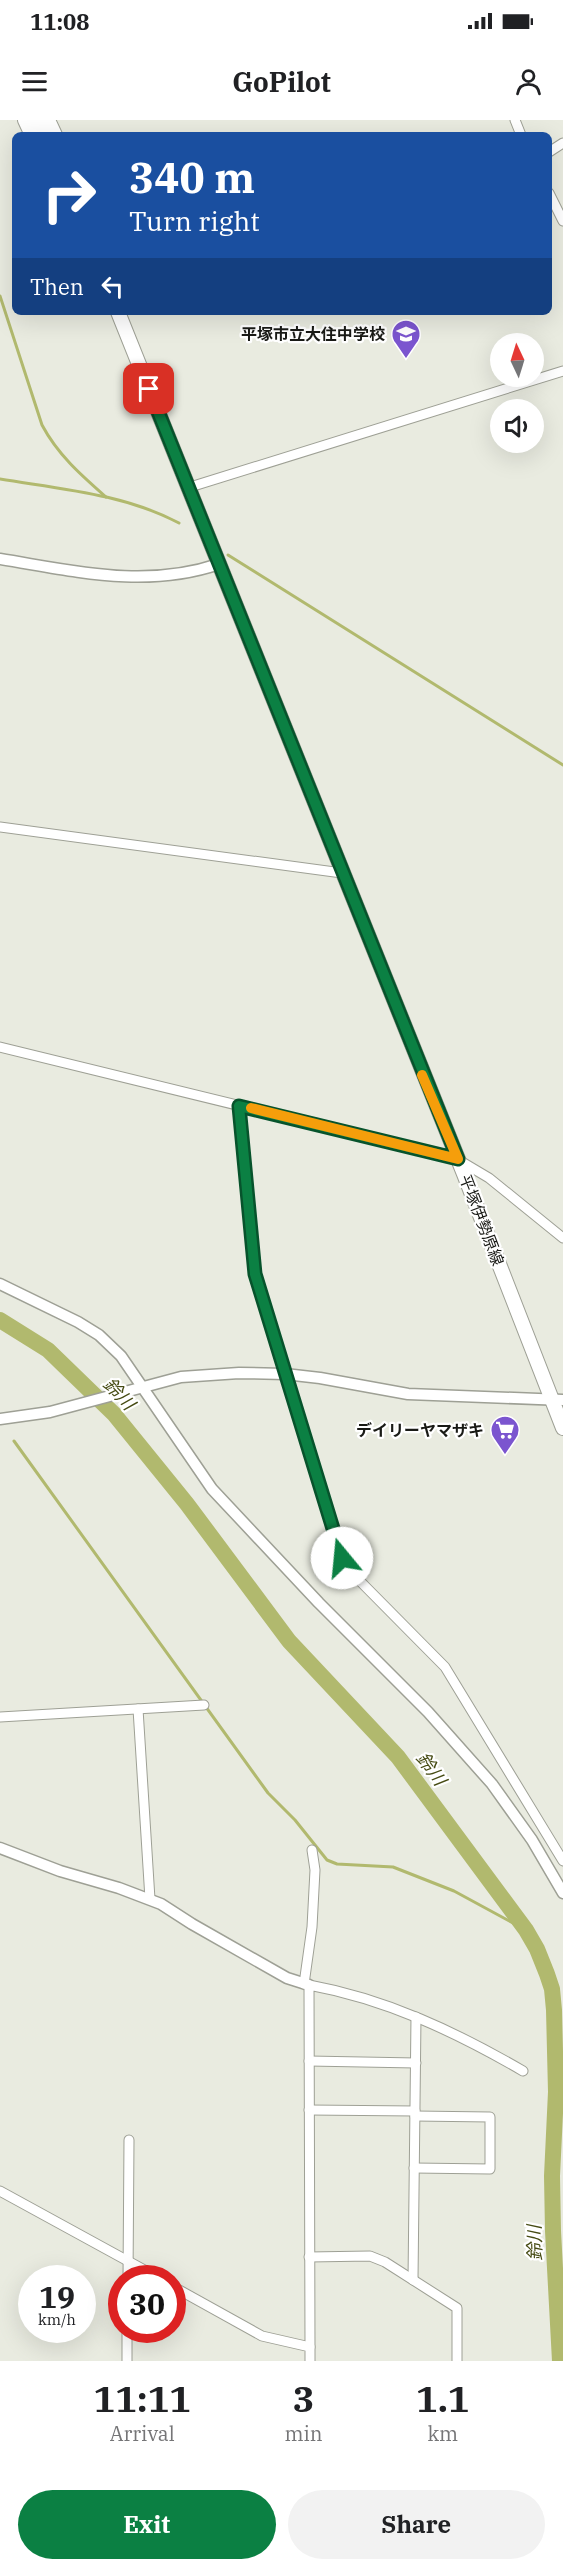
<!DOCTYPE html>
<html lang="en">
<head>
<meta charset="utf-8">
<style>
	:root { --surface:#fff; --page:#f2f2f2; --text:#202124; --muted:#757577; --accent:#0b8043 }
	body { margin:0; font-family:"IBM Plex Serif","Noto Sans JP",serif; background:var(--page); color:var(--text); height:100vh; display:flex; flex-direction:column; font-size:22px; white-space:nowrap }
	* { box-sizing:border-box; margin:0 }
	p { font-size:20px; color:var(--muted) }
	.icon { flex:none; width:33px; height:33px; fill:none; stroke:currentColor; stroke-width:2; stroke-linecap:round; stroke-linejoin:round }
	.map { position:relative; height:2241px; overflow:hidden }
	.drawer { display:flex; flex-direction:column; background:var(--surface); flex:1 }
	.drawer>* { flex:none }
	.guide { position:absolute; left:12px; top:12px; width:540px; height:183px; border-radius:9px; box-shadow:0 6px 24px #0002; background:#1a4fa0; color:#fff; overflow:hidden }
	.needle { width:39px; rotate:356deg }
	.controls { position:absolute; left:490px; top:213px; display:grid; gap:12px }
	.controls a { display:grid; place-items:center; width:54px; height:54px; border-radius:50%; background:var(--surface); box-shadow:0 6px 24px #0002; font-size:30px }
	.speed { position:absolute; left:18px; top:2145px; display:flex; gap:12px; font-size:30px; font-weight:700; text-align:center }
	.speed>* { display:grid; place-content:center; width:78px; height:78px; border-radius:50%; background:var(--surface); box-shadow:0 6px 24px #0002; line-height:1 }
	.speed small { font-size:15px; font-weight:400 }
	.speed .limit { border:9px solid #d22; background:#fff; color:#111 }
	.pin { position:absolute; display:grid; place-items:center; width:51px; height:51px; color:#fff; margin:-26px; border-radius:12px; box-shadow:0 3px 9px #0006 }
	.me { position:absolute; width:66px; margin:-33px; rotate:343deg; stroke-linejoin:round; filter:drop-shadow(0 0 4px #0008) }
	.turn { display:flex; align-items:center; gap:21px; height:126px; padding:0 18px; font-size:27px }
	.turn .icon { width:78px; height:78px; stroke-width:2.5 }
	.turn b { display:block; font-size:42px; line-height:51px }
	.then { display:flex; align-items:center; height:57px; padding:0 18px; background:#0003; gap:12px; font-size:22px }
	.eta { display:flex; justify-content:space-evenly; align-items:center; height:102px; text-align:center }
	.eta b { font-size:36px; font-weight:700; line-height:42px }
	.button { display:flex; gap:12px; margin-top:auto; padding:12px 18px }
	.button a { flex:1; height:69px; border-radius:36px; background:var(--accent); color:#fff; font-size:24px; font-weight:700; line-height:69px; text-align:center }
	.button a+a { background:var(--page); color:var(--text) }
	.status { display:flex; justify-content:space-between; align-items:center; height:42px; padding:0 30px; background:var(--surface); direction:ltr }
	.status svg { height:16px; fill:currentColor }
	header { display:flex; justify-content:space-between; align-items:center; height:78px; padding:0 18px; background:var(--surface); font-size:27px; font-weight:700 }
	.map>svg:first-child { display:block }
	.lines { fill:none; stroke-linecap:round; stroke-linejoin:round }
	.stream { stroke:#b1b96e; stroke-width:3 }
	.river { stroke:#b1b96e; stroke-width:16 }
	.minor-casing { stroke:#9ea095; stroke-width:11 }
	.tertiary-casing { stroke:#9ea095; stroke-width:13 }
	.primary-casing { stroke:#9ea095; stroke-width:16 }
	.minor { stroke:#fff; stroke-width:9 }
	.tertiary { stroke:#fff; stroke-width:10 }
	.primary { stroke:#fff; stroke-width:14 }
	.route-casing { stroke:#07532c; stroke-width:15 }
	.route { stroke:#0b8043; stroke-width:10 }
	.slow { stroke:#f59e0b; stroke-width:10 }
	.labels { text-anchor:middle; stroke-width:4.5; stroke-linejoin:round; paint-order:stroke }
	.poi-label { font-size:16px; font-weight:bold; fill:#191a16; stroke:#fff; text-anchor:end }
	.street-label { font-size:16px; fill:#191a16; stroke:#fff }
	.water-label { font-size:18px; font-style:italic; fill:#464b13; stroke:#fff }
</style>
</head>
<body>
<div class="status"><b>11:08</b><svg viewBox="0 0 49 12"><path d="M0 12V9h3v3zM5 12V6h3v6zM10 12V3h3v9zM15 12V0h3v12zM26 1h20v11H26zM47 4h2v5h-2z"/></svg></div>
<header><svg class="icon" aria-label="menu" viewBox="0 0 24 24"><path d="M4 6h16M4 12h16M4 18h16"/></svg>GoPilot<svg class="icon" aria-label="person" viewBox="0 0 24 24"><circle cx="12" cy="8" r="4"/><path d="M4 21q1-7 8-7t8 7"/></svg></header>
<div class="map">
<svg width="563" height="2241" viewBox="0 0 563 2241">
	<rect width="100%" height="100%" fill="#e9ebe0"/>
	<g class="lines">
		<g class="stream">
			<path d="M0 176 42 305C58 335 81 355 106 377"/>
			<path d="M0 359C61 369 124 374 179 403"/>
			<path d="M228 435 563 645"/>
			<path d="M14 1321 268 1673 295 1700 327 1740 337 1744 393 1747 454 1771 526 1810"/>
		</g>
		<path class="river" d="M0 1200 48 1230 114 1294 187 1384 289 1521 398 1637 526 1810 537 1829 547 1854 552 1869 554 1890 556 1972 552 2056 553 2111 560 2241"/>
		<g class="minor-casing">
			<g id="minor">
				<path d="M515 0 521 15"/>
				<path d="M549 32 563 23"/>
				<path d="M549 73 563 101"/>
				<path d="M187 368 563 251"/>
				<path d="M0 707 342 753"/>
				<path d="M0 927 457 1039 489 1058 563 1118"/>
				<path d="M239 986 255 1154 342 1438 349 1450 445 1547 563 1741"/>
				<path d="M138 1589 150 1779"/>
				<path d="M0 1597 204 1585"/>
				<path d="M304 1864 312 1807 315 1750 312 1730"/>
				<path d="M309 1941 416 1943"/>
				<path d="M309 1990 415 1991"/>
				<path d="M414 2048 490 2049V1997L415 1996"/>
				<path d="M0 2071 159 2158"/>
				<path d="M309 2137 370 2136 385 2142 457 2188V2241"/>
				<path d="M128 2158 129 2020"/>
				<path d="M413 2160 416 1897"/>
				<path d="M172 2166 262 2216 310 2227V2241"/>
				<path d="M310 2227 309 1865C386 1879 456 1912 523 1951"/>
				<path d="M127 2241V2210"/>
			</g>
		</g>
		<g class="tertiary-casing">
			<g id="tertiary">
				<path d="M0 439C75 451 145 469 219 444"/>
				<path d="M0 1164 78 1202 99 1215 121 1236 212 1369 319 1483 428 1592 492 1664 532 1720 563 1773"/>
				<path d="M0 1299 50 1292 181 1257 239 1253 285 1254 320 1258 408 1274 563 1280"/>
				<path d="M0 1728 60 1751 119 1768 161 1784 192 1804 287 1858 309 1865"/>
			</g>
		</g>
		<g class="primary-casing">
			<g id="primary">
				<path d="M25 0 32 15"/>
				<path d="M38 0 44 15"/>
				<path d="M48 0 55 15"/>
				<path d="M118 192 464 1054 563 1308"/>
			</g>
		</g>
		<use href="#minor" class="minor"/>
		<use href="#tertiary" class="tertiary"/>
		<use href="#primary" class="primary"/>
	</g>
	<g class="lines">
		<g class="route-casing">
			<path id="route" d="M149 269 458 1039 239 986 255 1154 342 1438"/>
		</g>
		<use href="#route" class="route"/>
		<path class="slow" d="M251 988 458 1039 422 955"/>
	</g>
	<defs>
		<g id="school-pin" transform="scale(1.5)"><path d="M0 17L-7.5 6A9.5 9.5 0 1 1 7.5 6Z" fill="#7b55cf" stroke="#fff"/><path d="M0-5L7-2L0 1L-7-2ZM-4 1L0 2.5L4 1V4Q0 6-4 4Z" fill="#fff"/></g>
		<g id="supermarket-pin" transform="scale(1.5)"><path d="M0 17L-7.5 6A9.5 9.5 0 1 1 7.5 6Z" fill="#7b55cf" stroke="#fff"/><path d="M-6-5.5h2.5l.6 2H6L4.5 2H-2.5L-4.4-4H-6ZM-1.5 3.2a1.3 1.3 0 1 0 .1 0ZM3 3.2a1.3 1.3 0 1 0 .1 0Z" fill="#fff"/></g>
	</defs>
	<g fill-rule="evenodd">
		<use href="#school-pin" x="406" y="214"/>
		<use href="#supermarket-pin" x="505" y="1310"/>
	</g>
	<g class="labels">
		<g class="poi-label">
			<text x="385" y="220">平塚市立大住中学校</text>
			<text x="484" y="1316">デイリーヤマザキ</text>
		</g>
		<g class="street-label">
			<text transform="translate(482 1100) rotate(69)" y="6">平塚伊勢原線</text>
		</g>
		<g class="water-label">
			<text transform="translate(119 1274) rotate(47)" y="6">鈴川</text>
			<text transform="translate(431 1649) rotate(54)" y="6">鈴川</text>
			<text transform="translate(535 2123) rotate(-92)" y="6">鈴川</text>
		</g>
	</g>
</svg>
<div class="controls">
<a><svg class="needle" viewBox="-14 -14 28 28"><path d="M0-13l5 13h-10z" fill="#e53935"/><path d="M0 13l5-13h-10z" fill="#757577"/></svg></a>
<a><svg class="icon" aria-label="sound" viewBox="0 0 24 24"><path d="M4 9h4l5-4v14l-5-4H4zM17 9q2 3 0 6"/></svg></a>
</div>
<div class="speed"><div>19<small>km/h</small></div><div class="limit">30</div></div>
<div class="pin" style="left:149px;top:269px;background:#d93025"><svg class="icon" aria-label="arrive" viewBox="0 0 24 24"><path d="M6 21V4h12l-3 4 3 4H6"/></svg></div>
<svg class="me" style="left:342px;top:1438px" viewBox="-20 -20 40 40"><circle r="19" fill="#fff"/><path d="M0-13L10 11 0 6-10 11z" fill="#0b8043"/></svg>
<div class="guide">
<div class="turn"><svg class="icon" aria-label="right" viewBox="0 0 24 24"><path d="M7 20v-9h11M14 6l5 5-5 5"/></svg><div><b>340 m</b>Turn right</div></div>
<div class="then">Then<svg class="icon" aria-label="left" viewBox="0 0 24 24"><path d="M17 20v-9H6M10 6l-5 5 5 5"/></svg></div>
</div>
</div>
<section class="drawer">
<div class="eta">
<div><b>11:11</b><p>Arrival</p></div>
<div><b>3</b><p>min</p></div>
<div><b>1.1</b><p>km</p></div>
</div>
<div class="button"><a>Exit</a><a>Share</a></div>
</section>
</body>
</html>
